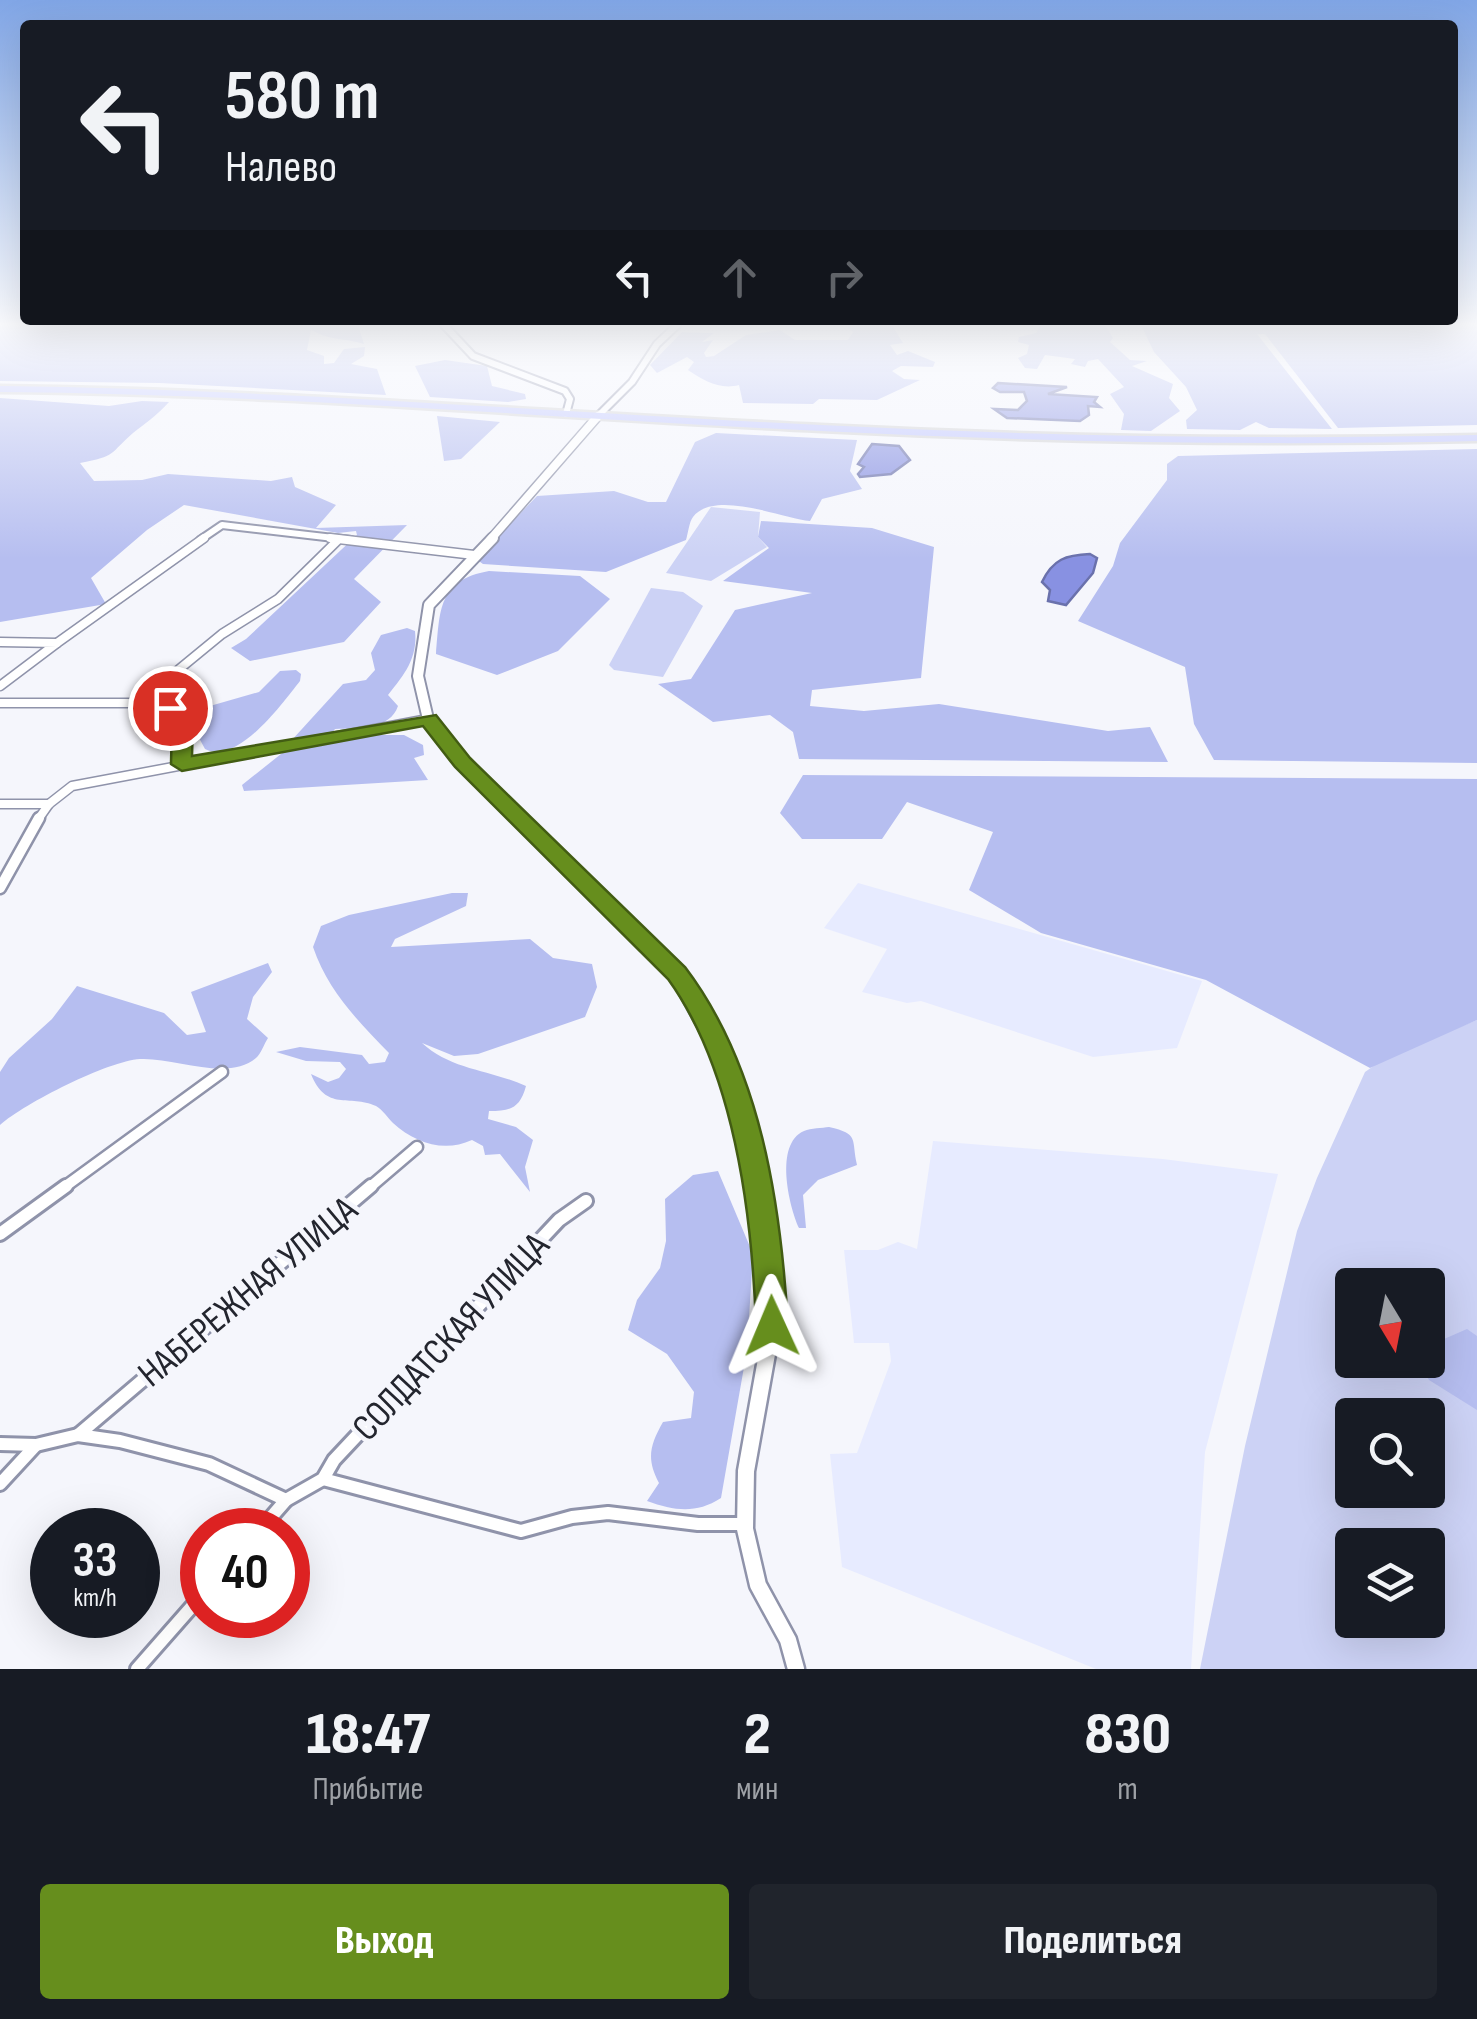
<!DOCTYPE html>
<html lang="ru">
<head>
<meta charset="utf-8">
<style>
	:root { --surface:#171b24; --page:#20242c; --text:#f1f3f6; --muted:#9ea1a6; --accent:#668e1d }
	body { margin:0; font-family:"Sofia Sans Condensed",sans-serif; background:var(--page); color:var(--text); height:100vh; display:flex; flex-direction:column; font-size:38px; white-space:nowrap }
	* { box-sizing:border-box; margin:0 }
	p { font-size:32px; color:var(--muted) }
	.icon { flex:none; width:55px; height:55px; fill:none; stroke:currentColor; stroke-width:2; stroke-linecap:round; stroke-linejoin:round }
	.map { position:relative; height:1669px; overflow:hidden }
	.panel { display:flex; flex-direction:column; background:var(--surface); flex:1 }
	.panel>* { flex:none }
	.hud { position:absolute; left:20px; top:20px; width:1438px; height:305px; border-radius:10px; box-shadow:0 10px 40px #0002; background:#171b24; color:var(--text); overflow:hidden }
	.needle { width:65px; rotate:170deg }
	.controls { position:absolute; left:1335px; top:1268px; display:grid; gap:20px }
	.controls a { display:grid; place-items:center; width:110px; height:110px; border-radius:10px; background:var(--surface); box-shadow:0 10px 40px #0002; font-size:50px }
	.speed { position:absolute; left:30px; top:1508px; display:flex; gap:20px; font-size:50px; font-weight:700; text-align:center }
	.speed>* { display:grid; place-content:center; width:130px; height:130px; border-radius:50%; background:var(--surface); box-shadow:0 10px 40px #0002; line-height:1 }
	.speed small { font-size:25px; font-weight:400 }
	.speed .limit { border:15px solid #d22; background:#fff; color:#111 }
	.pin { position:absolute; display:grid; place-items:center; width:85px; height:85px; color:#fff; margin:-42px; border:5px solid #fff; border-radius:50%; box-shadow:0 2px 10px #0007 }
	.me { position:absolute; width:110px; margin:-55px; rotate:359deg; stroke-linejoin:round; filter:drop-shadow(0 0 8px #0008) }
	.turn { display:flex; align-items:center; gap:35px; height:210px; padding:0 40px; font-size:45px }
	.turn .icon { width:130px; height:130px; stroke-width:2.5 }
	.turn b { display:block; font-size:70px; line-height:85px }
	.lanes { display:flex; align-items:center; height:95px; padding:0 40px; background:#0003; justify-content:center; gap:50px; direction:ltr }
	.lanes .off { opacity:.35 }
	.eta { display:flex; justify-content:space-evenly; align-items:center; height:170px; text-align:center }
	.eta b { font-size:60px; font-weight:800; line-height:70px }
	.button { display:flex; gap:20px; margin-top:auto; padding:20px 40px }
	.button a { flex:1; height:115px; border-radius:10px; background:var(--accent); color:#fff; font-size:40px; font-weight:800; line-height:115px; text-align:center }
	.button a+a { background:var(--page); color:var(--text) }
	.map>svg:first-child { display:block }
	.built { fill:#e7ebff }
	.green { fill:#ccd2f5; fill-rule:evenodd }
	.forest { fill:#b6bef0 }
	.water { fill:#8891e2; stroke:#6a71ac; stroke-width:2.5 }
	.lines { fill:none; stroke-linecap:round; stroke-linejoin:round }
	.minor-far3-casing { stroke:#8f93aa; stroke-width:10 }
	.minor-far2-casing { stroke:#8f93aa; stroke-width:11 }
	.minor-far1-casing { stroke:#8f93aa; stroke-width:15 }
	.minor-casing { stroke:#8f93aa; stroke-width:18 }
	.tertiary-far3-casing { stroke:#8f93aa; stroke-width:11 }
	.tertiary-far2-casing { stroke:#8f93aa; stroke-width:14 }
	.tertiary-far1-casing { stroke:#8f93aa; stroke-width:18 }
	.tertiary-casing { stroke:#8f93aa; stroke-width:21 }
	.trunk-casing { stroke:#d3d3d5; stroke-width:5 }
	.minor-far3 { stroke:#fff; stroke-width:6 }
	.minor-far2 { stroke:#fff; stroke-width:8 }
	.minor-far1 { stroke:#fff; stroke-width:10 }
	.minor { stroke:#fff; stroke-width:12 }
	.tertiary-far3 { stroke:#fff; stroke-width:8 }
	.tertiary-far2 { stroke:#fff; stroke-width:10 }
	.tertiary-far1 { stroke:#fff; stroke-width:12 }
	.tertiary { stroke:#fff; stroke-width:16 }
	.trunk { fill:#bec4fe; fill-rule:evenodd }
	.route { fill:#668e1d; stroke:#425c13; stroke-width:2.5 }
	.labels { text-anchor:middle; stroke-width:9; stroke-linejoin:round; paint-order:stroke }
	.near-street-label { font-size:38px; fill:#23252e; stroke:#f5f6fc }
</style>
</head>
<body>
<div class="map">
<svg width="1477" height="1669" viewBox="0 0 1477 1669">
	<rect width="100%" height="100%" fill="#f5f6fc"/>
	<g class="built">
		<path d="M858 883 1202 981 1177 1048 1093 1057 921 1001 907 1003 862 992 887 949 824 928Z"/>
		<path d="M933 1141 1163 1159 1278 1174 1205 1452 1191 1669H1096L842 1567 830 1454 857 1453 891 1361 889 1343H854L844 1250H878L898 1242 917 1249Z"/>
	</g>
	<g class="green">
		<path d="M711 507 760 512 758 537 767 547 711 581 666 573Z"/>
		<path d="M651 588 683 592 703 606 663 677 614 670 609 665Z"/>
		<path d="M1477 1020V1669H1200L1245 1446 1297 1231 1317 1178 1365 1072 1388 1056ZM1352 1285H1428V1360H1352ZM1352 1415H1428V1490H1352ZM1352 1545H1428V1620H1352Z"/>
	</g>
	<g class="forest">
		<path d="M0 325H81L80 330 98 325H358L364 344C341 337 335 342 311 330L307 350 324 356V364L334 363 344 349 365 347 364 356 351 364 377 369 386 395 160 383 0 381Z"/>
		<path d="M845 325H892L903 343 890 345 897 355 908 351 935 362 933 367 901 366 892 371 904 379 920 380 877 400 819 399 813 404 743 403 739 385C720 390 704 381 688 370L694 362 687 357 657 373 650 365 682 332 714 333 702 342 713 340 704 353 706 357 714 356 746 335 780 330 795 340H848L853 332Z"/>
		<path d="M1041 325H1105L1113 338 1110 342 1130 360 1147 361 1132 366 1173 384 1169 398 1180 411 1151 431 1121 430 1124 414 1110 394 1124 387 1098 359 1088 361 1085 367 1071 364 1075 359 1045 355 1037 369 1025 368 1018 358 1027 354 1029 345 1018 342 1019 337 1036 333Z"/>
		<path d="M1141 325H1477V425L1338 428 1265 334H1257L1332 429 1269 428 1256 422 1240 430 1187 429 1186 420 1197 410 1186 387 1154 352Z"/>
		<path d="M445 360 487 366 492 386 525 394 526 399 508 402 430 397 415 366Z"/>
		<path d="M0 398 109 406 142 401 169 402C157 415 146 423 133 433 109 454 117 456 80 463L94 481 142 480 168 474 271 481 292 477 295 487 336 505 316 528 407 525 354 579 381 602 344 642 250 661 231 648 246 639 357 535 356 531 338 533 184 505 147 530 91 578 106 604 0 622Z"/>
		<path d="M437 416 500 422 461 459 444 461Z"/>
		<path d="M716 433 857 440 850 471 862 489 822 499 810 521C781 518 714 489 693 517 689 522 688 534 686 540L606 572 483 564 476 559 537 496 614 491 648 502H666L695 442Z"/>
		<path d="M1477 449V763L1214 760 1194 724 1185 667 1078 621 1113 566 1120 543 1167 480V464L1178 456Z"/>
		<path d="M761 521 872 528 934 547 921 678 812 690 810 706 864 711 939 704 1108 731 1150 727 1168 762 799 759 793 732 770 715 713 722 658 684 691 679 735 610 812 593 723 581 769 548 758 537Z"/>
		<path d="M489 571 580 576 610 599 558 651 497 675 436 654C440 610 438 580 489 571Z"/>
		<path d="M407 628 415 631C418 658 404 675 388 695L398 706C390 730 358 728 335 729L330 736 291 741 343 684 366 680 375 670 371 653 381 635Z"/>
		<path d="M296 670 301 674 300 681C282 704 237 766 205 749L191 723 203 708 259 692 280 671Z"/>
		<path d="M377 735H404L423 745 424 755 414 758 428 780 244 791 242 785 286 750Z"/>
		<path d="M803 775 1477 779V1020L1370 1068 1206 980 1041 933 969 890 993 832 907 802 882 839H802L780 813Z"/>
		<path d="M452 893H468L466 906 395 939 391 947 530 939 553 958 592 964 597 987 585 1017 478 1054 454 1056 422 1043C451 1070 491 1070 526 1086 520 1108 511 1111 489 1111L488 1119 516 1127 533 1140 525 1167 530 1192 500 1154 485 1155 483 1146 472 1140C444 1153 415 1143 393 1123 388 1118 382 1109 376 1106 349 1094 326 1112 311 1074L328 1082 339 1078 346 1069 340 1062 306 1061 276 1052 300 1047 362 1055 369 1064 385 1062 389 1053C357 1020 328 991 313 947L321 926 349 915Z"/>
		<path d="M268 963 272 972 253 997 247 1019 268 1038C264 1044 261 1054 256 1058 228 1082 173 1057 140 1059 108 1061 25 1103 0 1125V1072L9 1058 52 1019 77 986 164 1013 187 1035 206 1032 191 992Z"/>
		<path d="M829 1127C860 1134 851 1139 857 1165L818 1180 803 1195 806 1228H799C789 1206 774 1144 804 1131 811 1128 822 1128 829 1127Z"/>
		<path d="M718 1171 753 1254 747 1350 721 1498C696 1514 675 1511 647 1501L659 1483C646 1459 650 1445 663 1422L691 1418 694 1392 667 1354 628 1330 637 1300 660 1268 666 1241 665 1199 693 1175Z"/>
		<path d="M1467 1329 1477 1336V1410L1429 1380 1418 1360H1428V1346Z"/>
	</g>
	<g class="water">
		<path d="M998 383 1067 387 1048 394 1097 397 1094 402 1100 407 1088 406 1089 415 1080 421 1007 418 994 409 1018 410 1027 401 1024 392H1000L993 388Z"/>
		<path d="M872 444 899 446 910 460 891 474 860 477 858 474 864 467 858 464Z"/>
		<path d="M1090 554 1097 558 1093 573 1066 605 1048 601 1050 590 1042 582C1053 559 1066 555 1090 554Z"/>
	</g>
	<g class="lines">
		<g class="minor-far3-casing">
			<g id="minor-far3">
				<path d="M444 325 473 356 565 391 570 399 566 414"/>
				<path d="M598 416 632 382 657 344 677 325"/>
				<path d="M200 540 222 525 351 540"/>
			</g>
		</g>
		<g class="minor-far2-casing">
			<g id="minor-far2">
				<path d="M330 538 474 555"/>
				<path d="M0 642 57 643 0 686"/>
				<path d="M57 643 204 538"/>
				<path d="M0 703H138L178 710 183 722 182 764"/>
				<path d="M138 703 222 634 278 599 337 541"/>
				<path d="M0 804H49"/>
				<path d="M37 821 49 804 72 786 428 719"/>
			</g>
		</g>
		<g class="minor-far1-casing">
			<g id="minor-far1">
				<path d="M0 888 39 818"/>
				<path d="M63 1188 222 1072"/>
				<path d="M369 1188 417 1147"/>
			</g>
		</g>
		<g class="minor-casing">
			<g id="minor">
				<path d="M0 1234 66 1186"/>
				<path d="M78 1435 371 1186"/>
				<path d="M0 1444 36 1445 78 1435 120 1441 209 1464 286 1500"/>
				<path d="M323 1479 521 1531 572 1517 608 1513 698 1524H744"/>
				<path d="M0 1484 36 1445"/>
				<path d="M260 1530 286 1500 323 1479 334 1460 559 1220 586 1201"/>
				<path d="M137 1669 202 1595"/>
			</g>
		</g>
		<g class="tertiary-far3-casing">
			<path id="tertiary-far3" d="M490 540 598 416"/>
		</g>
		<g class="tertiary-far2-casing">
			<path id="tertiary-far2" d="M493 538 429 605 418 676 428 719 462 762 521 821"/>
		</g>
		<g class="tertiary-far1-casing">
			<path id="tertiary-far1" d="M519 818 676 973 717 1048 735 1094 760 1188"/>
		</g>
		<g class="tertiary-casing">
			<path id="tertiary" d="M760 1186 769 1241 772 1326 746 1471 745 1529 758 1585 788 1640 796 1669"/>
		</g>
		<g class="trunk-casing">
			<path id="trunk" d="M0 386C274 389 547 412 821 425 1040 436 1258 440 1477 435V441C1258 446 1040 442 821 431 547 418 274 394 0 392Z"/>
		</g>
		<use href="#minor-far3" class="minor-far3"/>
		<use href="#minor-far2" class="minor-far2"/>
		<use href="#minor-far1" class="minor-far1"/>
		<use href="#minor" class="minor"/>
		<use href="#tertiary-far3" class="tertiary-far3"/>
		<use href="#tertiary-far2" class="tertiary-far2"/>
		<use href="#tertiary-far1" class="tertiary-far1"/>
		<use href="#tertiary" class="tertiary"/>
		<use href="#trunk" class="trunk"/>
	</g>
	<linearGradient id="sky" x2="0" y2="1"><stop stop-color="#81a6e6"/><stop offset="0.58" stop-color="#fafbfe"/><stop offset="1" stop-color="#fafbfe" stop-opacity="0"/></linearGradient>
	<rect width="1477" height="559" fill="url(#sky)"/>
	<path class="route" d="M170 702 185 706 193 722 192 756 436 715 470 758 685 967C761 1067 781 1204 788 1326L784 1335 772 1339 761 1335 756 1326C752 1213 735 1072 668 979L455 767 423 726 182 771 171 764 172 722 159 708Z"/>
	<g class="labels">
		<g class="near-street-label">
			<text transform="translate(247 1291) rotate(-40)" y="13">НАБЕРЕЖНАЯ УЛИЦА</text>
			<text transform="translate(450 1336) rotate(-47)" y="13">СОЛДАТСКАЯ УЛИЦА</text>
		</g>
	</g>
</svg>
<div class="controls">
<a><svg class="needle" viewBox="-14 -14 28 28"><path d="M0-13l5 13h-10z" fill="#e53935"/><path d="M0 13l5-13h-10z" fill="#9ea1a6"/></svg></a>
<a><svg class="icon" aria-label="search" viewBox="0 0 24 24"><circle cx="10" cy="10" r="6"/><path d="M15 15l6 6"/></svg></a>
<a><svg class="icon" aria-label="layers" viewBox="0 0 24 24"><path d="M12 4l9 5-9 5-9-5zM3 14l9 5 9-5"/></svg></a>
</div>
<div class="speed"><div>33<small>km/h</small></div><div class="limit">40</div></div>
<div class="pin" style="left:170px;top:708px;background:#d93025"><svg class="icon" aria-label="arrive" viewBox="0 0 24 24"><path d="M6 21V4h12l-3 4 3 4H6"/></svg></div>
<svg class="me" style="left:772px;top:1326px" viewBox="-20 -20 40 40"><path d="M0-17L14 15 0 8-14 15z" fill="#668e1d" stroke="#fff" stroke-width="4"/></svg>
<div class="hud">
<div class="turn"><svg class="icon" aria-label="left" viewBox="0 0 24 24"><path d="M17 20v-9H6M10 6l-5 5 5 5"/></svg><div><b>580 m</b>Налево</div></div>
<div class="lanes"><svg class="icon" aria-label="left" viewBox="0 0 24 24"><path d="M17 20v-9H6M10 6l-5 5 5 5"/></svg><svg class="icon off" aria-label="ahead" viewBox="0 0 24 24"><path d="M12 20V5M6 11l6-6 6 6"/></svg><svg class="icon off" aria-label="right" viewBox="0 0 24 24"><path d="M7 20v-9h11M14 6l5 5-5 5"/></svg></div>
</div>
</div>
<section class="panel">
<div class="eta">
<div><b>18:47</b><p>Прибытие</p></div>
<div><b>2</b><p>мин</p></div>
<div><b>830</b><p>m</p></div>
</div>
<div class="button"><a>Выход</a><a>Поделиться</a></div>
</section>
</body>
</html>
